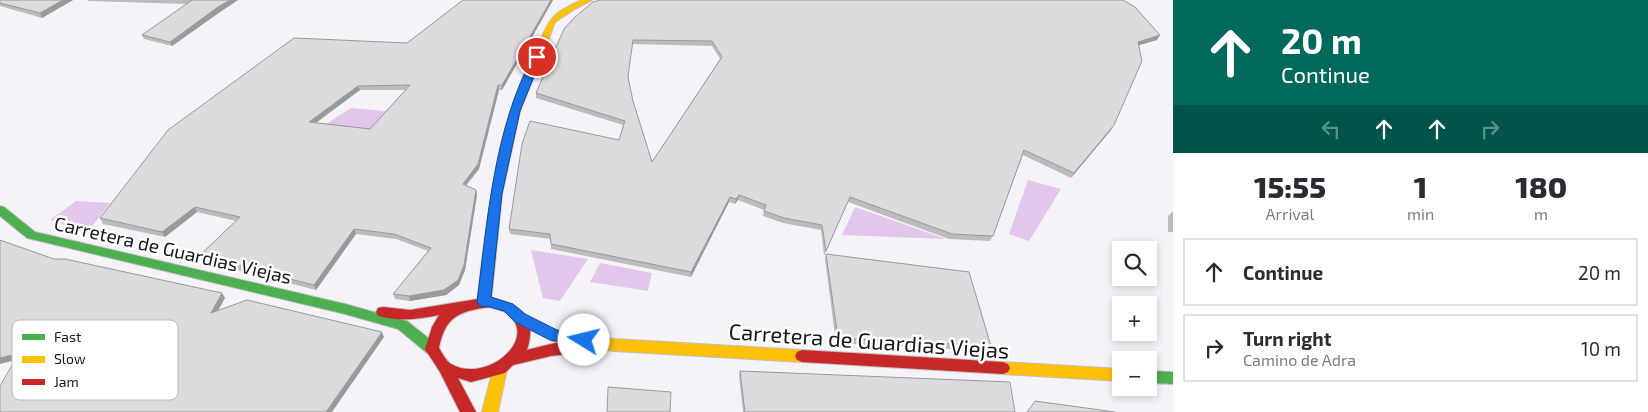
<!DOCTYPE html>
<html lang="en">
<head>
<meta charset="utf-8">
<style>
	:root { --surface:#fff; --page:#f2f2f3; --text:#2b2b33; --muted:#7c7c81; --line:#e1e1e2 }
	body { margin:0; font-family:"Exo 2",sans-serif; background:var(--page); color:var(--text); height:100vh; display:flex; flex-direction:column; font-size:19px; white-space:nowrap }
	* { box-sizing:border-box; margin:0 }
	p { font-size:16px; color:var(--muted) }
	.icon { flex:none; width:28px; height:28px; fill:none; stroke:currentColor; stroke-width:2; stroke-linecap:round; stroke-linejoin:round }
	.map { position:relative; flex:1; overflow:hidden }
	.panel { display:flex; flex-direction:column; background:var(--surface); width:475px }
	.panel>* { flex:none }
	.banner { background:#00695c; color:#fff; overflow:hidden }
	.controls { position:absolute; left:1112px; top:241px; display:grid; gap:10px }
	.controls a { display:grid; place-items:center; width:45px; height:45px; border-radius:0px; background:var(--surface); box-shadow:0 2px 8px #0003; font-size:25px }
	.pin { position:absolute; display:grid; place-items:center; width:42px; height:42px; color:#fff; margin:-21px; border:2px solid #fff; border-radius:50%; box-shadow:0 1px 5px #0007 }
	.me { position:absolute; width:55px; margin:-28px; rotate:279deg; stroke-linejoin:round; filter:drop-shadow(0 0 4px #0008) }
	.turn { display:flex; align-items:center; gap:18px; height:105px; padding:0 25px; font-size:22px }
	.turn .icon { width:65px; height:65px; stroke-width:2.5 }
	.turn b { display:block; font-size:35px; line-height:42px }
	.lanes { display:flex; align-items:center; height:48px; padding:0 25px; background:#0003; justify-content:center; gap:25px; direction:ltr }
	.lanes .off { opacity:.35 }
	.eta { display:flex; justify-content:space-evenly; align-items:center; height:85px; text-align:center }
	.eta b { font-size:30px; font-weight:800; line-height:35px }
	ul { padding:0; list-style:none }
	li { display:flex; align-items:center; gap:15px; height:68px; margin:0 10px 8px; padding:0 15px; border:2px solid var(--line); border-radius:0px }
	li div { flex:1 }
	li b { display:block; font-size:19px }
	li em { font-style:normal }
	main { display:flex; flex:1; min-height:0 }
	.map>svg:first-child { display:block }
	.water { fill:#e3c6eb }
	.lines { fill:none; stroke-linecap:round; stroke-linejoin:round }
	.fast-casing { stroke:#c1bfc3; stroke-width:2 }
	.slow-casing { stroke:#c1bfc3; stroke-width:2 }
	.jam-casing { stroke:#c1bfc3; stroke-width:2 }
	.fast { fill:#4caf50; fill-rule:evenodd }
	.slow { fill:#ffc107; fill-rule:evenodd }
	.jam { fill:#c62828; fill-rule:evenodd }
	.wall { fill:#bebbbe; fill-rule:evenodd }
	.shaded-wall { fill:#9b999b }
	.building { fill:#dddadd; stroke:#9b999b; fill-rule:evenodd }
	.route { fill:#1a73e8; stroke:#114b97 }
	.labels { text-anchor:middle; stroke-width:5; stroke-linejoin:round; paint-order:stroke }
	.street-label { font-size:19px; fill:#171618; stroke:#fff }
	.near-street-label { font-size:22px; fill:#171618; stroke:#fff }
	.key { fill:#fff; stroke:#b9b9ba; stroke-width:1 }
	.key-label { font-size:14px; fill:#171618 }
</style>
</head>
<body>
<main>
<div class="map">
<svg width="1173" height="412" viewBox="0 0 1173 412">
	<rect width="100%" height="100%" fill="#f6f3f8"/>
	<g class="water">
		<path d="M351 108 386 111 368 131 323 126Z"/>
		<path d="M1028 180 1061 189 1029 241 1009 234Z"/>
		<path d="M76 201 110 203 87 233 50 220Z"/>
		<path d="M855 207 946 239 842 235Z"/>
		<path d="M531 250 588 259 560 301 543 298Z"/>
		<path d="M600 263 652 273 648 291 590 282Z"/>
	</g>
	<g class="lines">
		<g class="fast-casing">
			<g id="fast">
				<path d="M538 47 545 49 520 111 502 194 491 302 489 306 484 307 479 306 477 302C488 217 495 124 538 47Z"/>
				<path d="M0 206 4 207 35 232 345 304 402 320 407 321 437 345 439 349 437 353 432 355 427 353 398 329 345 314 27 238 0 216Z"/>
				<path d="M1149 371 1173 372V384L1149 383Z"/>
			</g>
		</g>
		<g class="slow-casing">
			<g id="slow">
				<path d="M582 0H592L575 9 555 22 545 49 538 51 537 49C549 19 551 13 582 0Z"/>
				<path d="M520 313 557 331 614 339 802 350 807 352 809 356 807 360 802 362 614 351 555 342 515 322 513 318 515 314Z"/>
				<path d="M1003 362 1121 369V381L1003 374 998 372 996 368 998 364Z"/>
				<path d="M500 363 505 365 507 369 498 412H482L493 369 495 365Z"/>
			</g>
		</g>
		<g class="jam-casing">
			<g id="jam">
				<path d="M490 297C520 306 538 314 527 350 544 346 567 338 584 344L586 348 584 352 551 356 513 365 505 373 471 382 458 378 476 412H460L440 372 425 349 432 327 439 315C419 319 399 322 378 316L376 312 378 308 383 307 410 310ZM490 307C495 309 501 310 505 312 542 336 488 385 451 364 446 361 442 353 439 348 445 316 460 311 490 307Z"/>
				<path d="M802 350 1003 362 1008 364 1010 368 1008 372 1003 374 802 362 797 360 795 356 797 352Z"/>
			</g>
		</g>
		<use href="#fast" class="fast"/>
		<use href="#slow" class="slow"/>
		<use href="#jam" class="jam"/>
	</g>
	<g class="wall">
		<path d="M0 0H73L42 18 0 6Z"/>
		<path d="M88 0H238L220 12 172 46 144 39 142 35 187 4 88 1Z"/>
		<path d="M463 0H553L502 90H499L479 169 466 185 476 190 477 195 465 270 459 285 446 295 410 301 395 299 393 294 428 251 396 239 356 234 316 290 202 261 199 256 236 221 197 212 165 237 103 224 100 218 407 43ZM360 90H406L370 129 316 123Z"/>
		<path d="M564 29 1157 40 1139 45 1111 130 1071 178 1023 155 993 236 990 241 949 239 848 202 824 256 821 230 783 223 763 216 764 210 738 200 735 204 729 202 691 277 551 249V239L510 234 509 229 619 140 623 125 536 98V93ZM632 44 712 46 720 59 652 162 633 101 628 78Z"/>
		<path d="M1173 211V232H1168V216Z"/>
		<path d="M826 254 991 346 987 351 836 343 825 259Z"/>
		<path d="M740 371 1015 412H743L739 376Z"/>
	</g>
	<g class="shaded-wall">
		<path d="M63 0H73L42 18 40 13Z"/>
		<path d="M230 0H238L220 12 172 46 170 42 218 7Z"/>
		<path d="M551 0H553L502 90V85Z"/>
		<path d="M1160 35 1157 40 1136 46 1138 42Z"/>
		<path d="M498 85 499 90 479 169 463 189V184Z"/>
		<path d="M358 86 360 90 310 127 309 122Z"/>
		<path d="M1114 125 1111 130 1071 178 1074 173Z"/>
		<path d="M476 190 477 195 465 270 459 285 446 295 410 301 409 296Z"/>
		<path d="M739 195 738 200 735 204 736 199Z"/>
		<path d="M730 197 729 202 691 277V272Z"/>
		<path d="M195 207 197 212 165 237 162 232Z"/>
		<path d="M354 229 356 234 316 290 314 285Z"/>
		<path d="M222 293 225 298 214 318 211 313Z"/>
		<path d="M382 332 384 337 332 412H326Z"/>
		<path d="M19 353 24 358 0 364V358Z"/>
	</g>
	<g class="building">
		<path d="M0 0H63L40 13 0 3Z"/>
		<path d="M192 0H230L218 7 170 42 142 35Z"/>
		<path d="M463 0H551L502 85H498L478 164 463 184 476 190 464 265 458 280 444 290 409 296 393 294 431 248 394 234 354 229 314 285 199 256 240 217 195 207 162 232 100 218 168 130 294 38 407 43ZM410 85 370 129 309 122 358 86Z"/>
		<path d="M600 0H1123L1135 7 1160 35 1138 42 1142 61 1114 125 1074 173 1024 150 993 236 952 234 850 197 826 251 822 225 784 218 764 211 766 205 739 195 736 199 730 197 691 272 551 244 550 234 509 229 522 144 530 121 619 140 625 121 536 93 564 29 575 17 593 2ZM633 40 712 41 722 57 652 162 633 101 628 77Z"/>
		<path d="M0 240 54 259H65L222 293 211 313 247 300 382 332 326 412H0V386L19 353 0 358Z"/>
		<path d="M826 254 969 272 991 346 838 338Z"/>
		<path d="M740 371 1010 382 1015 412H745Z"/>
		<path d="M608 387 671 392 670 412H607Z"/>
		<path d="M1035 401 1115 412H1027Z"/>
	</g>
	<path class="route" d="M534 55 542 57 520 111 502 194 491 297 513 304 525 314 557 330 589 336 592 340 589 344 584 346 550 340 515 322 504 311 490 307 479 306 477 302C487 223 494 126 534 55Z"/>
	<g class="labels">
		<g class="street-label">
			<text transform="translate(173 250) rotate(13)" y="7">Carretera de Guardias Viejas</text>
		</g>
		<g class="near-street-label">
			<text transform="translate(869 341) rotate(4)" y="8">Carretera de Guardias Viejas</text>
		</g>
	</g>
	<rect x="12" y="320" width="166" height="80" rx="8" class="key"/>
	<rect x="22" y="334" width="23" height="6" fill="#4caf50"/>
	<rect x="22" y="356" width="23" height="7" fill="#ffc107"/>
	<rect x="22" y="379" width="23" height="6" fill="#c62828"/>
	<g class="key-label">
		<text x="54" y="342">Fast</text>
		<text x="54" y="364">Slow</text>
		<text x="54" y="387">Jam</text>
	</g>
</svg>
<div class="controls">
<a><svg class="icon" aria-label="search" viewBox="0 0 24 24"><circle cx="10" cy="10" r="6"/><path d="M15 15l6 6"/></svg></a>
<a>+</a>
<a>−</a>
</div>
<div class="pin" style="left:537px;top:57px;background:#d93025"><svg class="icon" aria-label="arrive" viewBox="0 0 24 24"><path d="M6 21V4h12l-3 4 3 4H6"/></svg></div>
<svg class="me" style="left:584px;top:340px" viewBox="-20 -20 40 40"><circle r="19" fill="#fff"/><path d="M0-13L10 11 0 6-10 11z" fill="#1a73e8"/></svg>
</div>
<section class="panel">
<div class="banner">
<div class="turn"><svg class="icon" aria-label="ahead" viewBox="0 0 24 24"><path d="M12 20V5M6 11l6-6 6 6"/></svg><div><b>20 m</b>Continue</div></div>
<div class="lanes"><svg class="icon off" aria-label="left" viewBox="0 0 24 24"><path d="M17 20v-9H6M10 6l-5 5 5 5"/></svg><svg class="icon" aria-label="ahead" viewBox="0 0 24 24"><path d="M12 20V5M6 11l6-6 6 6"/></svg><svg class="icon" aria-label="ahead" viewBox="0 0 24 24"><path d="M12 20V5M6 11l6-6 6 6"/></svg><svg class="icon off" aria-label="right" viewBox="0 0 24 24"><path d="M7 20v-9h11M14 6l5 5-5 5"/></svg></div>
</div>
<div class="eta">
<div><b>15:55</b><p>Arrival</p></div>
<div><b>1</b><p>min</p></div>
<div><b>180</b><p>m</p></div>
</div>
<ul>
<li><svg class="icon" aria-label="ahead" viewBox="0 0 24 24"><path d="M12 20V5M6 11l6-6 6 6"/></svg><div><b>Continue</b></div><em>20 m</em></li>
<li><svg class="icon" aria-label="right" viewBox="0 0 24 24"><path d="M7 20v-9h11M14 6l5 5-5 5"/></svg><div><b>Turn right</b><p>Camino de Adra</p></div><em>10 m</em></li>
</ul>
</section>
</main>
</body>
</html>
